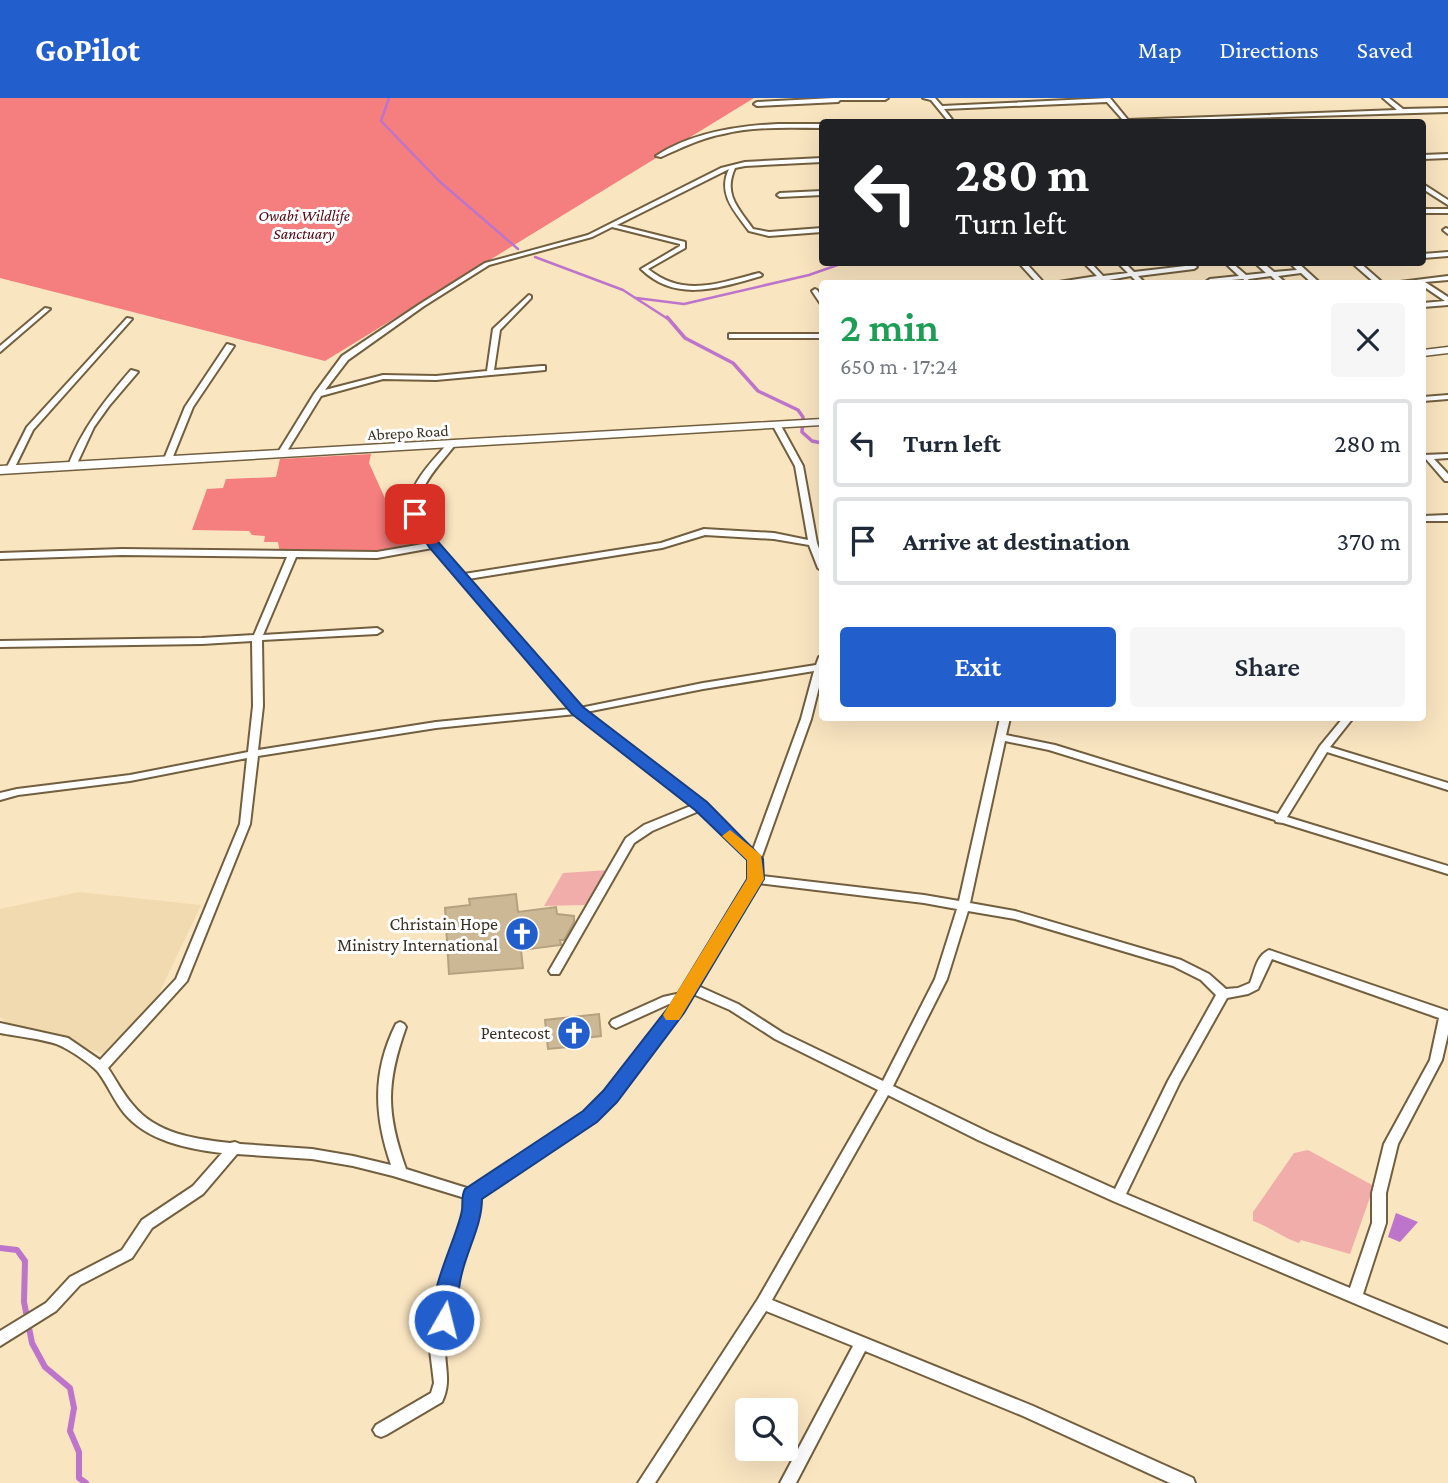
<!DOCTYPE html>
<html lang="en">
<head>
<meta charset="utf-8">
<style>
	:root { --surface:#fff; --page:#f6f6f7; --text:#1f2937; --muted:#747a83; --line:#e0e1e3; --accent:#225fcc }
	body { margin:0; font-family:"Crimson Pro",serif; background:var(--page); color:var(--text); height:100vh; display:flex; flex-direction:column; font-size:26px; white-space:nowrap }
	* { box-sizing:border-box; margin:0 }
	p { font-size:23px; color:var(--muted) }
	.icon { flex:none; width:38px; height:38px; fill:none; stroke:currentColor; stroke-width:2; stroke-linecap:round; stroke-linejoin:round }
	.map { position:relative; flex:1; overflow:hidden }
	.panel { position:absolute; left:819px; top:182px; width:607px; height:441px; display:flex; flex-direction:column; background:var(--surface); border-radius:7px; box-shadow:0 7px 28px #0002 }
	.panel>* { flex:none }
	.banner { position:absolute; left:819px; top:21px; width:607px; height:147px; border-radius:7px; box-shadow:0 7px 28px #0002; background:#202124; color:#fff; overflow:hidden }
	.tools { position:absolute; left:735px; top:1300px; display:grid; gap:14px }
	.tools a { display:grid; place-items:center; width:63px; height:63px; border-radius:7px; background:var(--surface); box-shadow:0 7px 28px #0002; font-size:35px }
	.pin { position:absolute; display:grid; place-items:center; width:60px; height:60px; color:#fff; margin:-30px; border-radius:14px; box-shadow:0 4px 10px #0006 }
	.me { position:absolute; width:77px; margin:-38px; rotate:8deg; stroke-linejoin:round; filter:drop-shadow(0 0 5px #0008) }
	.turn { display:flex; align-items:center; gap:24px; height:147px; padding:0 21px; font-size:32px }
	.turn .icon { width:91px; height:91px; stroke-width:2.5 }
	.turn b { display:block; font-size:49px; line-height:60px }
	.round { display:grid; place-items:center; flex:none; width:74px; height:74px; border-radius:7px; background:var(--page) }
	.headline { display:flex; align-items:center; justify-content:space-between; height:119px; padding:0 21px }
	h1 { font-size:42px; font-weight:600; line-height:52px; color:#1e9e55 }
	.primary-button { display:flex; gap:14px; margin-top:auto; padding:14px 21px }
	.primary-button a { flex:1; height:80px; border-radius:7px; background:var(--accent); color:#fff; font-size:28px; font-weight:600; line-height:80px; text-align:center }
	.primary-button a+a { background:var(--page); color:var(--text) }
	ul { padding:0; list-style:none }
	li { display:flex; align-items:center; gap:21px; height:88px; margin:0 14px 10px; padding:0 7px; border:4px solid var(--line); border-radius:7px }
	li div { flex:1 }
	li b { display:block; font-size:26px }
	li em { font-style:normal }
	header { display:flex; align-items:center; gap:42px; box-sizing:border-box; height:98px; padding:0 35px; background:var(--accent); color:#fff }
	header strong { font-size:33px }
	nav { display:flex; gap:38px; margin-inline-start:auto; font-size:24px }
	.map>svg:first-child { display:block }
	.built { fill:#f2dab0 }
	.green { fill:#f1adaa }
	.forest { fill:#f57e7f }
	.water { fill:#bd74cb }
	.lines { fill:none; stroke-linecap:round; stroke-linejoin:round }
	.stream-far2 { stroke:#bd74cb; stroke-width:2.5 }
	.stream-far1 { stroke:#bd74cb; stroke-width:3.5 }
	.stream { stroke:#bd74cb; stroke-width:6 }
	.building { fill:#cdb896; stroke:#b5a17f; stroke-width:2 }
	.minor-casing { stroke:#715f3f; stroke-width:4 }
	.secondary-casing { stroke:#715f3f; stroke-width:3 }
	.minor { fill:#fff; fill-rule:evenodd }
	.secondary { fill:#fff; fill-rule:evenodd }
	.route { fill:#225fcc; stroke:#163e85; stroke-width:2 }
	.slow { fill:#f59e0b }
	.labels { text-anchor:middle; stroke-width:6; stroke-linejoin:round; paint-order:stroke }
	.far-park-label { font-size:16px; font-style:italic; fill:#520611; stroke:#fff }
	.far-street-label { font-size:16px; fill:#393123; stroke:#fff }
	.poi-label { font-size:18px; fill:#393123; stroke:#fff; text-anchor:end }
</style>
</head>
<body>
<header>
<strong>GoPilot</strong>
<nav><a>Map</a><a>Directions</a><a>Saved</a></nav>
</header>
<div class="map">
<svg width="1448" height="1385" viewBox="0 0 1448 1385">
	<rect width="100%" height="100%" fill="#fae5c1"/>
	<path class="built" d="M79 794 201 807 155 904 108 957 9 927 0 919V811Z"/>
	<g class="green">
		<path d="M609 772 585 807 544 808 563 775Z"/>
		<path d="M1308 1052 1374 1088 1350 1156 1301 1142 1299 1145C1283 1140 1272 1130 1253 1123V1114L1294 1055Z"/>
	</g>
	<g class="forest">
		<path d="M0 0H754L325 263 0 180Z"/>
		<path d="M371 356 369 365 388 407H394L414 448 375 453 280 455 278 444H264L265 438 252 437 249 433 192 432 207 391 223 390 226 381 276 379 280 361Z"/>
	</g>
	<path class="water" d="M1396 1115 1418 1124 1400 1144 1388 1139Z"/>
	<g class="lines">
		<g class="stream-far2">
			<path d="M389 0 381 23 439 83 518 151"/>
			<path d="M535 159 623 192 668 221"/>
			<path d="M636 200 684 206 809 177 846 164"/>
		</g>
		<path class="stream-far1" d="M667 219 685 240 733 265 758 293 798 312 803 319 802 334 812 343 822 345"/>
		<path class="stream" d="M0 1150 17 1152 25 1163 24 1204 32 1245 45 1269 70 1290 74 1310 70 1333 79 1354V1380L86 1385"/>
	</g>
	<g class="building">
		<path d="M516 796 518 814 556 809 557 816 574 818V824L564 842H560L561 847 521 852 523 870 449 876 445 810 470 807 469 801Z"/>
		<path d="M599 916 601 938 566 942 567 949 548 951 545 922Z"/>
	</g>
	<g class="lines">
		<g class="minor-casing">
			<g id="minor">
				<path d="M834 0H888L885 2H840L838 4 757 8 754 6 757 4Z"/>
				<path d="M923 0H935L942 8 1110 0 1128 22 1397 12 1383 0H1389L1403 11 1448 10V14L1114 24V23L1123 22 1107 4 944 11 954 24H949L931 2Z"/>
				<path d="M778 26H822V30C789 30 756 28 723 36 701 40 681 50 661 59L656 58C691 35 736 28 778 26Z"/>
				<path d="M1448 56V60L1423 61V57Z"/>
				<path d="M822 60V64L745 68 735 70C723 96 738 110 753 131L769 134 822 130V134L769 138 749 133C735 114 717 96 729 71L617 127 685 144V150L648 171C684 200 719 185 759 175L762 177 761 178C719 190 676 205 641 171L680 148V146L612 129 592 139 489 167 424 208 348 262 325 292 383 277 436 278 487 273 493 231 529 197 531 198V200L500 232 494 272 542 268H545V272L436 282 383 281 321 298 284 358H278L277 356 314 296 342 258 420 206 485 165 588 137 721 70 745 64Z"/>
				<path d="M1423 86 1448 102V107L1423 91Z"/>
				<path d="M822 93V97L780 99 777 97 780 95Z"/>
				<rect x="1423" y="111" width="25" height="4"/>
				<path d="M1446 130 1448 131V136L1443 132Z"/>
				<path d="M1448 154V158L1423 160V156Z"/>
				<path d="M1018 164H1025L1045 186H1038Z"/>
				<path d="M1083 164H1090L1103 178 1128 175 1117 164H1124L1134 174 1194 167 1197 169 1194 171 1138 178 1146 186H1139L1131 178 1103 183 1046 186 1097 178Z"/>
				<path d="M1224 164H1231L1246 177 1266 175 1254 164H1262L1274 174 1297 172 1289 164H1297L1321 186H1313L1301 175 1278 178 1287 186H1279L1271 178 1249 181 1246 183 1243 181 1208 184 1207 183 1210 181 1239 178Z"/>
				<path d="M1351 164H1359L1384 186H1376Z"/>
				<path d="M1448 178V182L1425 184 1448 199V207L1423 209V205L1445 203 1423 188V186H1384Z"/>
				<path d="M815 191 817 192 822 199V206L820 205 812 193Z"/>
				<path d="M45 210 50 211 0 254V248Z"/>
				<path d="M127 220 132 221 33 332 14 371 13 373H7L6 371 27 329Z"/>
				<rect x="729" y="236" width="93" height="4"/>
				<path d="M227 246 234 248 193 309 172 361 168 363H165L164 361 185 309Z"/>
				<path d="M131 272 138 274 109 308 94 329 75 370H69L68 368C82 331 105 302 131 272Z"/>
				<path d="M1448 297V301L1423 303V299Z"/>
				<path d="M774 326H780L803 368 817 445 822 459V473L818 470 809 447 774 441 705 437 662 450 468 481 580 610 703 585 816 567 819 559 822 558V577L811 621 761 761V778L924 797 959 803 1000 620H1010L1006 637 1055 647 1278 716 1320 648 1343 620H1353L1330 649 1448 685V692L1327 654 1287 719 1448 768V776L1283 725 1276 724 1275 722 1049 652 1005 643 970 805 1015 813 1181 862 1209 876 1226 891 1238 890 1250 885C1255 873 1256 858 1269 852L1448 913V936L1442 962 1398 1046 1386 1095V1125L1363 1196 1448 1231V1245L1113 1103 978 1042 888 997 772 1202 1033 1308 1193 1380 1195 1385H1170L1023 1318 865 1253 796 1385H780L853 1248 766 1213 655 1385H638L758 1201 878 992 775 941 730 912 693 896 682 914 615 1002 595 1022 479 1100C479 1127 464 1151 457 1177 452 1198 450 1220 446 1241 442 1264 453 1281 442 1304L386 1337 381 1339 376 1337 373 1332 376 1327 431 1295 434 1285 430 1252 443 1177 465 1113V1100L393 1078 353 1068 312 1061 237 1056 203 1096 152 1130 132 1160 80 1187 56 1213 0 1248V1233L46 1205 70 1179 122 1152 142 1122 193 1088 222 1055C188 1051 147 1043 124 1015 114 1003 108 987 98 974 91 966 73 954 63 949 52 942 15 938 0 935V925L68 940 100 962 176 881 240 726 247 660 130 683 18 697 0 702V695L17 691 130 677 248 654 253 608 252 543 202 546 0 549V543L202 540 254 537 287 459 122 457 0 461V455L122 451 377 454 429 445C423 436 415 427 411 417 403 390 433 363 448 345H451L455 347C445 360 433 372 425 387 421 393 418 400 418 408 419 430 450 460 464 476L661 445 704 431 774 435 808 442 795 368 773 328ZM432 450 571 611 436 624 258 652 263 608 262 542 377 536 382 533 377 530 263 537 296 459 377 460ZM814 573 801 621 753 752 705 706 586 614 703 591ZM576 616 693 707 644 727 626 740 549 873 551 876H559L634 745 652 733 699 713 749 762V781L687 885 685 886 681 895 663 899 612 922 610 925 612 928 616 930 669 906 675 905 605 994 585 1014 470 1091 406 1071C386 1015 386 985 406 929L404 926 400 924 396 926C372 974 374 1017 391 1067L353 1058 312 1051 240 1046 235 1044 230 1045C195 1041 156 1036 133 1007 123 996 116 982 108 970L187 883 250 726 258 658 436 630ZM758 785 924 805 957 811 935 881 883 983 783 935 738 906 698 888ZM968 813 1015 821 1173 868 1201 882 1216 897 1168 983 1115 1091 988 1034 893 988 947 881ZM1272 861 1439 920 1430 962 1384 1046 1372 1095V1125L1350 1190 1126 1096 1180 984 1227 900 1248 896 1258 891Z"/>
				<path d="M1448 356V360L1434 361 1448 376V383H1445L1426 361H1423V357Z"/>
				<path d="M1448 417V423H1423V418Z"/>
			</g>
		</g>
		<g class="secondary-casing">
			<g id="secondary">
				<path d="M1448 249V255L1423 258V252Z"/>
				<path d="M822 321V327L0 376V368Z"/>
			</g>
		</g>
		<use href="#minor" class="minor"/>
		<use href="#secondary" class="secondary"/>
	</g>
	<path class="route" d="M410 413H419L439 445 583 609 707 704 763 761 764 781 684 915 617 1004 597 1024 482 1101C482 1126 468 1150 462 1175 457 1192 459 1212 452 1229L444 1232 436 1229C423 1200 457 1142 462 1112 463 1104 461 1098 465 1091L583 1013 603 993 671 906 747 781V762L695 712 572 616 429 449 408 416Z"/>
	<path class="slow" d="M730 732 761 757 764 781 679 922H666L663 917 666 912 747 781V762L722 738Z"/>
	<defs>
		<g id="church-disc" transform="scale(1.75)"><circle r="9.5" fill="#225fcc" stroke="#fff"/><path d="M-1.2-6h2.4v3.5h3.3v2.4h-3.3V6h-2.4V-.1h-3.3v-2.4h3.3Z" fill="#fff"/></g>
	</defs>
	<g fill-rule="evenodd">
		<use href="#church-disc" x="522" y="836"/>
		<use href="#church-disc" x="574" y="935"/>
	</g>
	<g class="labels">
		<g class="far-park-label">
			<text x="304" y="123">Owabi Wildlife<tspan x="304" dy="18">Sanctuary</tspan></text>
		</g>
		<g class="far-street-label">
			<text transform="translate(408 334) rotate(-3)" y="6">Abrepo Road</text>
		</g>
		<g class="poi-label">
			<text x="498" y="832">Christain Hope<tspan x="498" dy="21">Ministry International</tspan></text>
			<text x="550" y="941">Pentecost</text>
		</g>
	</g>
</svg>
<div class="tools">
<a><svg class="icon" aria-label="search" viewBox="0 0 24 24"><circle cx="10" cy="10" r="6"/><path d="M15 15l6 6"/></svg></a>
</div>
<div class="pin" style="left:415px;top:416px;background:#d93025"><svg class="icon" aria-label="arrive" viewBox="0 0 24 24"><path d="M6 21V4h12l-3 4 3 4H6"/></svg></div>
<svg class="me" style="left:444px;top:1222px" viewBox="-20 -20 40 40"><circle r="17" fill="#225fcc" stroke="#fff" stroke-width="3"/><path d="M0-11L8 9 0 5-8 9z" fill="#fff"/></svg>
<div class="banner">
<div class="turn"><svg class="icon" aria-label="left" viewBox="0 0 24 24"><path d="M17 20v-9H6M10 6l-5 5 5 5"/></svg><div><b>280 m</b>Turn left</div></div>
</div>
<section class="panel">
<div class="headline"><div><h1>2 min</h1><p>650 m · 17:24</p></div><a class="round"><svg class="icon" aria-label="close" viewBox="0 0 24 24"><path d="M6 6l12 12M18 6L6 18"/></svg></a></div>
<ul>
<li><svg class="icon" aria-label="left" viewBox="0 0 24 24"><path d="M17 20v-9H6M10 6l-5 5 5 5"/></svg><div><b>Turn left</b></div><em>280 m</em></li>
<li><svg class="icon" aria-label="arrive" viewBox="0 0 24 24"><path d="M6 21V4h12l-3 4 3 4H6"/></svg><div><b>Arrive at destination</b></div><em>370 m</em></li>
</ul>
<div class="primary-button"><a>Exit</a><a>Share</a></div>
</section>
</div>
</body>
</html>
